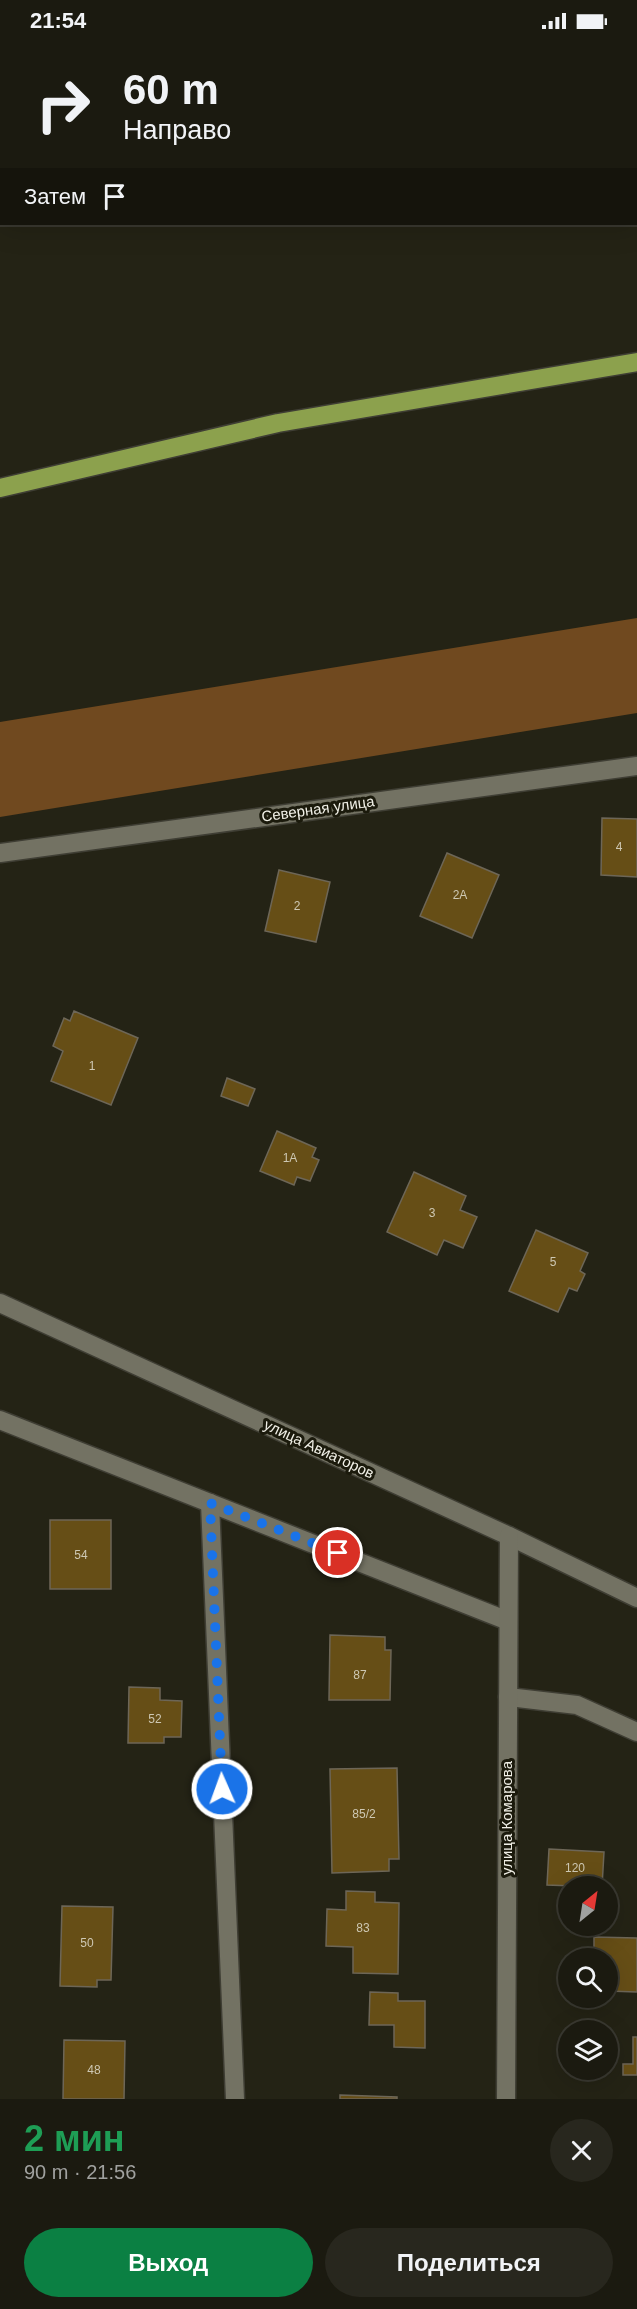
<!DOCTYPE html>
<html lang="ru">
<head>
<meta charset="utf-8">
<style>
	:root { --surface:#1b1a10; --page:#28271e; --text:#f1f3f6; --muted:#a0a19f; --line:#393830; --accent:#0b8043 }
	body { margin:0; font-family:Arial,sans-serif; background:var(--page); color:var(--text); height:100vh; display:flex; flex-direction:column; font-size:22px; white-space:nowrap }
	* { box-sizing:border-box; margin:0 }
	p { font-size:20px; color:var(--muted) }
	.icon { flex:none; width:33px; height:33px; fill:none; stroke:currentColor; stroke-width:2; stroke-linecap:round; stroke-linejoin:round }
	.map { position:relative; height:2057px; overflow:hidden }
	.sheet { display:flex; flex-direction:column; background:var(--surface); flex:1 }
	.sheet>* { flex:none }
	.hud { position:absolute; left:0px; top:0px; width:638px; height:183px; box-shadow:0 6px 24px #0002,0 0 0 2px var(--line); background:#1b1a10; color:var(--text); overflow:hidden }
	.needle { width:39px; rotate:30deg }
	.tools { position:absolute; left:558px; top:1834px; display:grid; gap:12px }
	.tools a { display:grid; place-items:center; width:60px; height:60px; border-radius:50%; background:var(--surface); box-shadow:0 6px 24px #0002,0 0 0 2px var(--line); font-size:30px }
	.pin { position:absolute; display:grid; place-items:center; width:51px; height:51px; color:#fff; margin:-26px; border:3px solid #fff; border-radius:50%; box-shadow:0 2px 6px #0007 }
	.me { position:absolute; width:66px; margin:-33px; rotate:358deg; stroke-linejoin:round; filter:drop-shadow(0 0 4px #0008) }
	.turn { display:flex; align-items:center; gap:21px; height:126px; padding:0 24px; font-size:27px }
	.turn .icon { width:78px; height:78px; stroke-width:2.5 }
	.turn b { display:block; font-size:42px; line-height:51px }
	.then { display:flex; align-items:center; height:57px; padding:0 24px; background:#0003; gap:12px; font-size:22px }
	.round { display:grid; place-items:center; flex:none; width:63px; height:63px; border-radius:32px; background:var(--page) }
	.summary { display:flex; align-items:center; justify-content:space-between; height:102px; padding:0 24px }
	h1 { font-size:36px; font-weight:700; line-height:45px; color:#1e9e55 }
	.button { display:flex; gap:12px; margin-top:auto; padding:12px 24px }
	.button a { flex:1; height:69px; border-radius:36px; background:var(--accent); color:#fff; font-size:24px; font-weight:700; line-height:69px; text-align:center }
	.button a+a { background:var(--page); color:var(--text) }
	.status { display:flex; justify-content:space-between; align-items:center; height:42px; padding:0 30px; background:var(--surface); direction:ltr }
	.status svg { height:16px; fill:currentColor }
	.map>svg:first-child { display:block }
	.forest { fill:#70491f }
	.building { fill:#664e16; stroke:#6d6657; stroke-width:1.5 }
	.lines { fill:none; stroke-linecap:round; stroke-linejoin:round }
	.minor-casing { stroke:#3f3e34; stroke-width:21 }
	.major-casing { stroke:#3f3e34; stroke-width:21 }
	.minor { stroke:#737263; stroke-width:18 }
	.major { stroke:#8ca14d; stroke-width:18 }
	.route { stroke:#1a73e8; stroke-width:10; stroke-dasharray:0 18 }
	.labels { text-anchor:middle; stroke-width:6; stroke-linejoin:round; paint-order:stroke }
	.number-label { font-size:12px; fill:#cec8b3 }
	.street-label { font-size:15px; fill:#f1f0e7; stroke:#1b1a0c }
</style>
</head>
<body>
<div class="status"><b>21:54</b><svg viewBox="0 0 49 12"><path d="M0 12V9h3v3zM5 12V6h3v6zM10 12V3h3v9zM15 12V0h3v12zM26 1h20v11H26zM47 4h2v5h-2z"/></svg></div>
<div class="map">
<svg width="637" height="2057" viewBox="0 0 637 2057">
	<rect width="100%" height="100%" fill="#242315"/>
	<path class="forest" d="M637 576V671L0 775V680Z"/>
	<g class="building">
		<path d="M602 776 637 777V835L601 833Z"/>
		<path d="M447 811 499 833 472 896 420 874Z"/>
		<path d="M279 828 330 840 316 900 265 889Z"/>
		<path d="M74 969 138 996 111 1063 51 1039 63 1009 53 1004 64 976 70 979Z"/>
		<path d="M227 1036 255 1047 248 1064 221 1054Z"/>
		<path d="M277 1089 316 1106 312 1115 319 1118 310 1139 297 1135 294 1143 260 1129Z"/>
		<path d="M414 1130 466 1154 460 1168 477 1175 463 1206 444 1198 437 1213 387 1190Z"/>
		<path d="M536 1188 588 1211 580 1229 585 1232 577 1249 569 1246 558 1270 509 1249Z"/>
		<rect x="50" y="1478" width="61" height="69"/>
		<path d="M330 1593 385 1595V1608H391L390 1658H329Z"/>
		<path d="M129 1645 160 1646V1658L182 1659 181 1695H164V1701H128Z"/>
		<path d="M397 1726 399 1817H389V1829L332 1831 330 1727Z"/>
		<path d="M549 1807 604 1810 602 1845 547 1843Z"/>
		<path d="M346 1849 375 1850V1860L399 1861 398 1932 353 1931V1905L326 1904 327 1867 346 1868Z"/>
		<path d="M62 1864 113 1865 111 1938H97V1945L60 1944Z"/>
		<path d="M594 1895 637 1896V1950L608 1949V1917H576V1911L594 1912Z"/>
		<path d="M370 1950 398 1951V1959H425V2006L394 2005V1983H369Z"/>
		<path d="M633 1995H637V2033H623V2022H633Z"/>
		<path d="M64 1998 125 1999 124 2057H63Z"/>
		<path d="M340 2053 397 2055V2057H340Z"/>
	</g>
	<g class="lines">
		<g class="minor-casing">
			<g id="minor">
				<path d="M0 811 637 724"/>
				<path d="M0 1261 509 1494 637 1556"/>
				<path d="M0 1378 508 1579"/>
				<path d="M210 1461 235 2057"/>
				<path d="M508 1655 577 1663 637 1690"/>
				<path d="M506 2057 509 1494"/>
			</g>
		</g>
		<g class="major-casing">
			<path id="major" d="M0 446 278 381 637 320"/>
		</g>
		<use href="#minor" class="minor"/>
		<use href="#major" class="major"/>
	</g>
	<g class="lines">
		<path class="route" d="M222 1747 210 1461 338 1511"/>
	</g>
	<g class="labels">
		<g class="number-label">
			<text x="619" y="809">4</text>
			<text x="460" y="857">2А</text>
			<text x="297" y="868">2</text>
			<text x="92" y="1028">1</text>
			<text x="290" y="1120">1А</text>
			<text x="432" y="1175">3</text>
			<text x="553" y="1224">5</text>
			<text x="81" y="1517">54</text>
			<text x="360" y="1637">87</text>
			<text x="155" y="1681">52</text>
			<text x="364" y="1776">85/2</text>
			<text x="575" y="1830">120</text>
			<text x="363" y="1890">83</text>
			<text x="87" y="1905">50</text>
			<text x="94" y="2032">48</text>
		</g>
		<g class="street-label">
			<text transform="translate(318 767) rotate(-8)" y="5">Северная улица</text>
			<text transform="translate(319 1407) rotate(25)" y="5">улица Авиаторов</text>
			<text transform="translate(507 1776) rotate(-90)" y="5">улица Комарова</text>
		</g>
	</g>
</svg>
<div class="tools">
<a><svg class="needle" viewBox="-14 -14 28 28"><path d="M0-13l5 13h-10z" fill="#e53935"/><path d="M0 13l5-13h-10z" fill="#a0a19f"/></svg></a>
<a><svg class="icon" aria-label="search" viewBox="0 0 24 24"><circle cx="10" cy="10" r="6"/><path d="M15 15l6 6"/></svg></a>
<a><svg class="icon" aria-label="layers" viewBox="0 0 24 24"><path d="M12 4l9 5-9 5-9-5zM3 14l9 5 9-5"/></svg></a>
</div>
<div class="pin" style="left:338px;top:1511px;background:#d93025"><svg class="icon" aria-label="arrive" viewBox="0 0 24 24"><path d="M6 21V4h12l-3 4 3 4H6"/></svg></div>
<svg class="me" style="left:222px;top:1747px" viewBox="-20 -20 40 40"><circle r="17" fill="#1a73e8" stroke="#fff" stroke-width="3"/><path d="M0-11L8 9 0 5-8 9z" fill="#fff"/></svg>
<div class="hud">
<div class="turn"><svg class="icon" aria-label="right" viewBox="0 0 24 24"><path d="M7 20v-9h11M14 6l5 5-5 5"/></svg><div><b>60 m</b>Направо</div></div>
<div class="then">Затем<svg class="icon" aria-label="arrive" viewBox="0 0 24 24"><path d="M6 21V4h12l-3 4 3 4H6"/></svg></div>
</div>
</div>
<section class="sheet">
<div class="summary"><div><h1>2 мин</h1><p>90 m · 21:56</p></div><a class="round"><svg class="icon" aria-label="close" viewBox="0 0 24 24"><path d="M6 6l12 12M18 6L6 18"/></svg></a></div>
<div class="button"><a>Выход</a><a>Поделиться</a></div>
</section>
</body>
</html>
